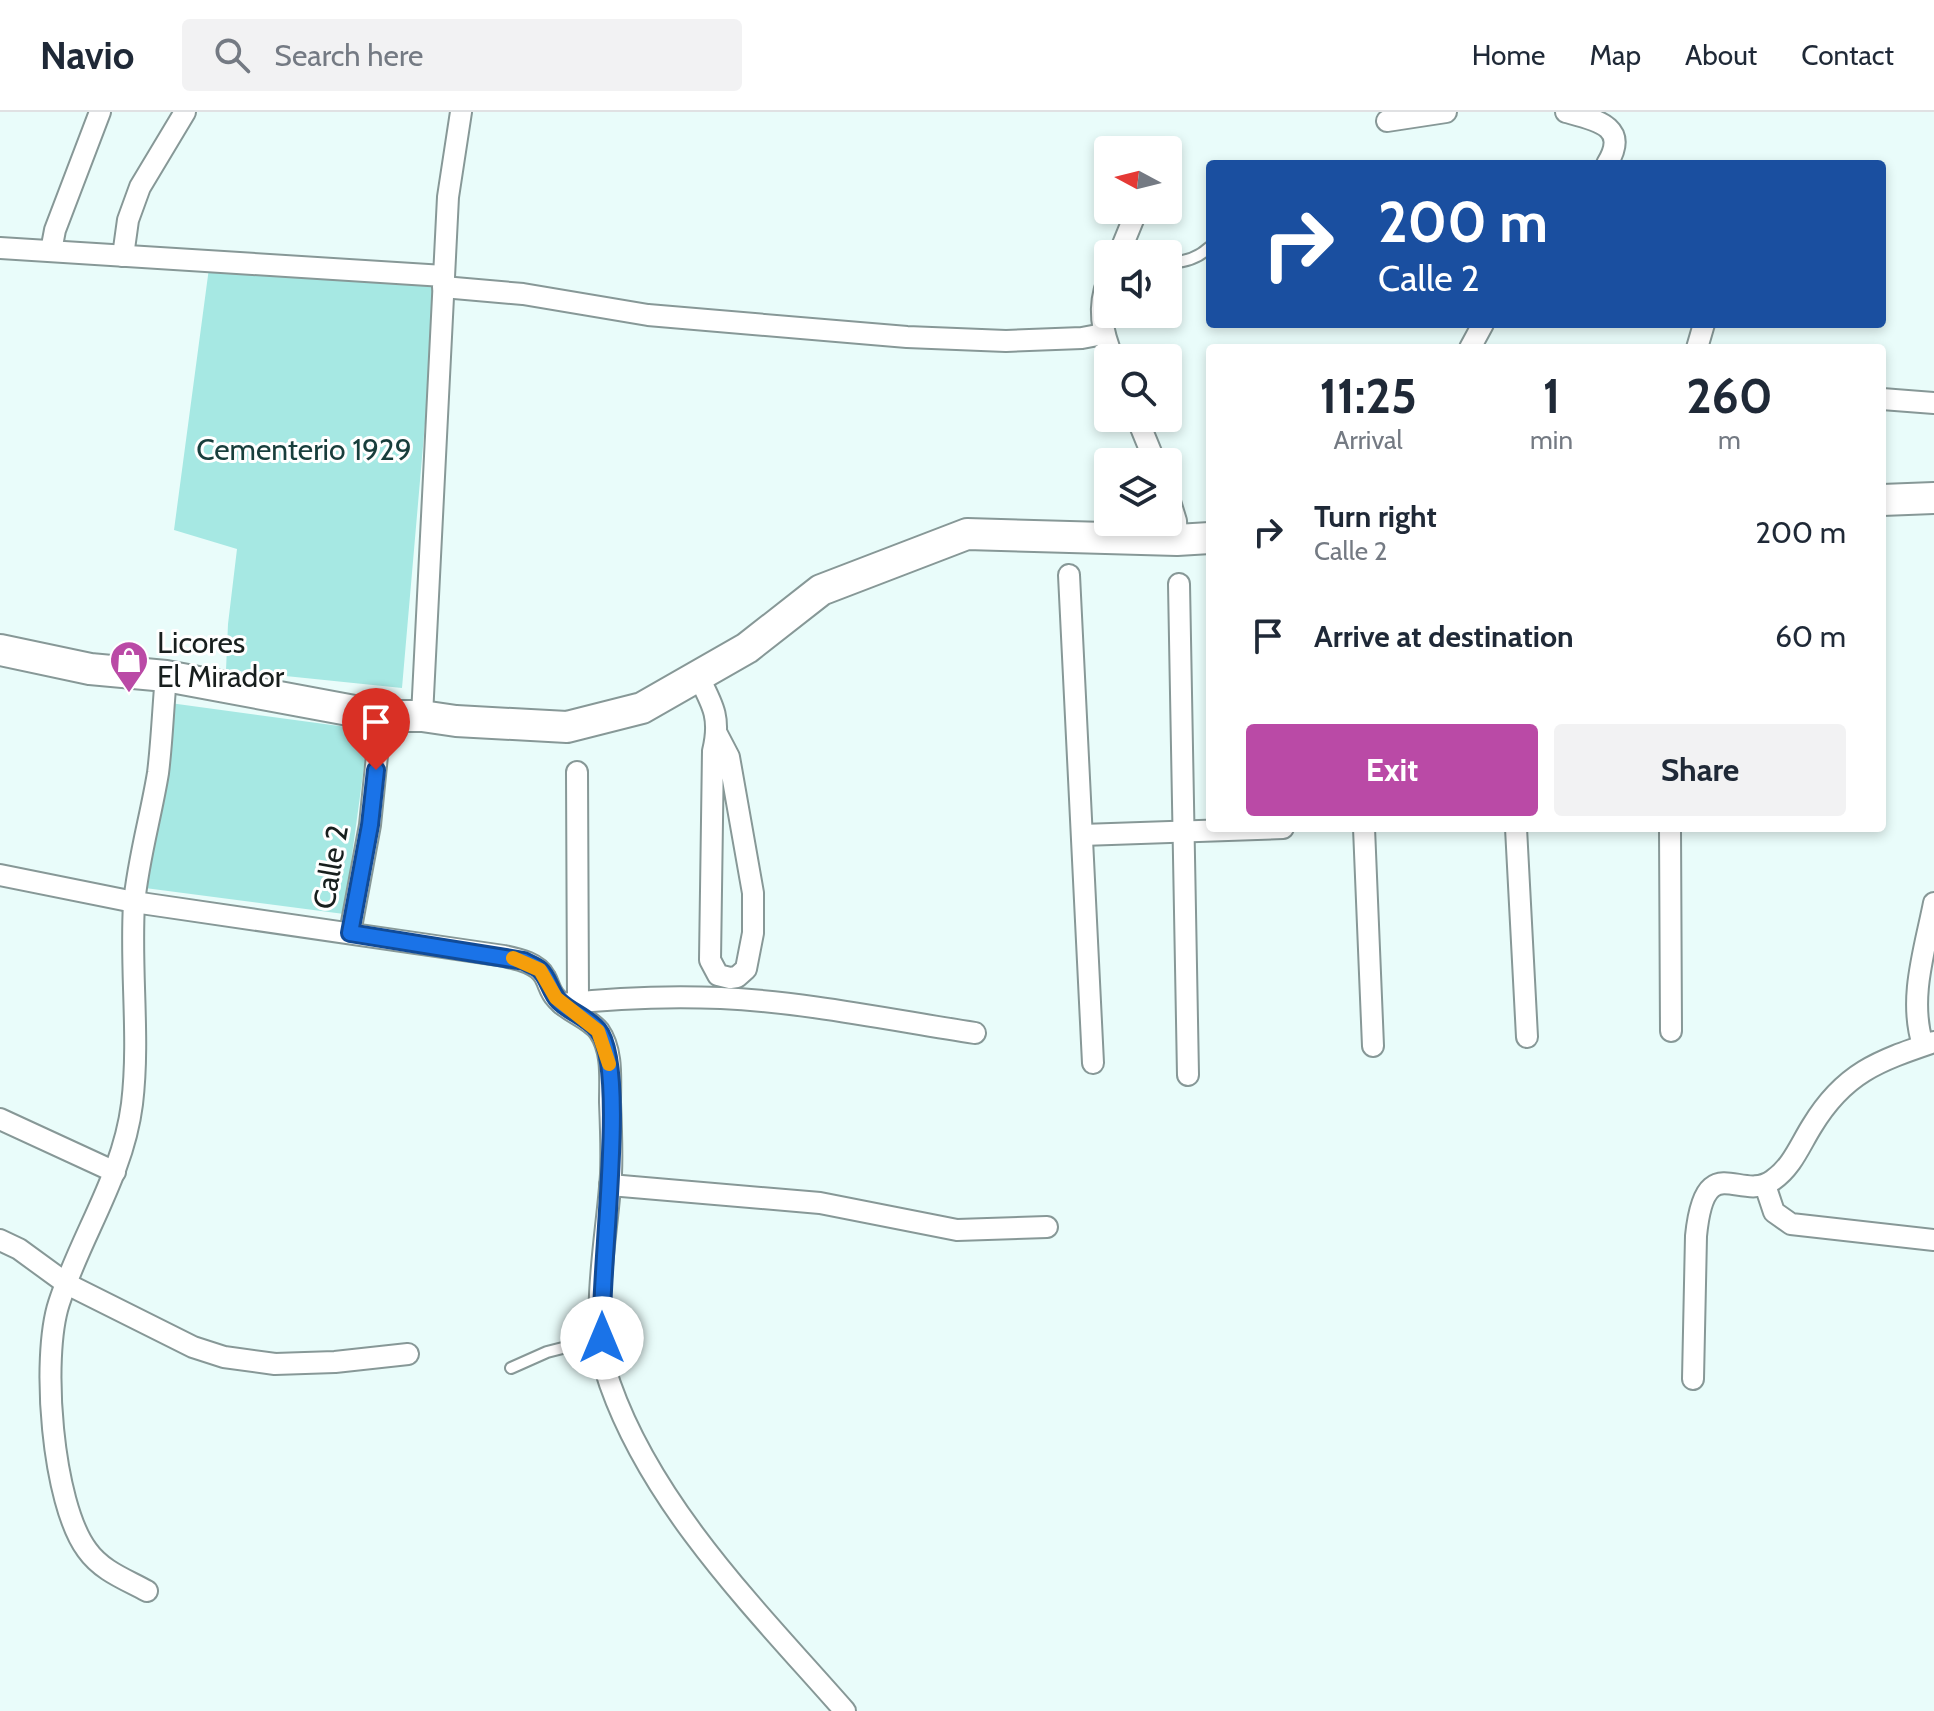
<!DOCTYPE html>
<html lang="en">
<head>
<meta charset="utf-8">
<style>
	:root { --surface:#fff; --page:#f2f2f3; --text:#1f2937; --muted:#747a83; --line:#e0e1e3; --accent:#ba4aa6 }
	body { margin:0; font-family:Cabin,sans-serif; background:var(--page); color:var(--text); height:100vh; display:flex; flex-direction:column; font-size:30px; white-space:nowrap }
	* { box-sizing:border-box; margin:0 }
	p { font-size:26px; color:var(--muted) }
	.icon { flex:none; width:44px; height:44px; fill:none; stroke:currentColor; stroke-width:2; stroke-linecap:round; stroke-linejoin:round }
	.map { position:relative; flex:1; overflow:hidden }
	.side { position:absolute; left:1206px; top:232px; width:680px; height:488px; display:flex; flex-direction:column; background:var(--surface); border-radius:8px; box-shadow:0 4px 12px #0003 }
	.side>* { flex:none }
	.hud { position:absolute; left:1206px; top:48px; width:680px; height:168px; border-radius:8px; box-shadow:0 4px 12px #0003; background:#1a4fa0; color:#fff; overflow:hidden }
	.needle { width:52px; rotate:277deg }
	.fabs { position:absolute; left:1094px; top:24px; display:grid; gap:16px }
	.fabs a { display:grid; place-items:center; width:88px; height:88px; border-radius:8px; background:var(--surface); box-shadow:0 4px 12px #0003; font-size:40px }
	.pin { position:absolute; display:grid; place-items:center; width:68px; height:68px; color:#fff; margin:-82px -34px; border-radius:50% 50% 50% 0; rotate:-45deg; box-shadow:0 0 8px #0007 }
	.pin .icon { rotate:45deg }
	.me { position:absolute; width:88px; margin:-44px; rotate:0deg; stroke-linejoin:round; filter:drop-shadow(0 0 6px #0008) }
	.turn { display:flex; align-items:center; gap:28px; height:168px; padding:0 40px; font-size:36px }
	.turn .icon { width:104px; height:104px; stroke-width:2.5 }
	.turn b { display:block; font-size:56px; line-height:68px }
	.eta { display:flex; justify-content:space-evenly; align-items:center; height:136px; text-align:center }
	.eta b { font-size:48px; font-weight:700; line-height:56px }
	.primary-button { display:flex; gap:16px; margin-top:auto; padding:16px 40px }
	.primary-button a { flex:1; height:92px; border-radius:8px; background:var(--accent); color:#fff; font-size:32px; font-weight:700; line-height:92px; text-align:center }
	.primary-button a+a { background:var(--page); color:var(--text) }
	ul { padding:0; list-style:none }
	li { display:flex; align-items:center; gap:24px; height:104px; padding:0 40px }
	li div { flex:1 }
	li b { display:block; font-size:30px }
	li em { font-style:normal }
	header { display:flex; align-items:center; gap:48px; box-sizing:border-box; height:112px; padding:0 40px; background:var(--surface); border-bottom:2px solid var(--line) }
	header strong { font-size:38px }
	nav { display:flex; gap:44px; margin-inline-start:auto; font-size:28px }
	.search { width:560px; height:72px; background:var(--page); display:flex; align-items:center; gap:20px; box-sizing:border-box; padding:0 28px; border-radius:8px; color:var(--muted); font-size:30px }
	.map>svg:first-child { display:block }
	.green { fill:#a6e8e3 }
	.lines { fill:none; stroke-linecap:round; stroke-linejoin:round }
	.lane-casing { stroke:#879897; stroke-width:14 }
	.street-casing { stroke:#879897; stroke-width:24 }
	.secondary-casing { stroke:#879897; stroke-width:34 }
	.lane { stroke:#fff; stroke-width:10 }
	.street { stroke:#fff; stroke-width:20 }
	.secondary { stroke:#fff; stroke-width:30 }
	.route-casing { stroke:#114b97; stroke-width:20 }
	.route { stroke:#1a73e8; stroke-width:14 }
	.slow { stroke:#f59e0b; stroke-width:14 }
	.labels { text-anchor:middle; stroke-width:6; stroke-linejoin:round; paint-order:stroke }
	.park-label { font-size:30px; fill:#183e3c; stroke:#fff }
	.poi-label { font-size:30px; fill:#181f1e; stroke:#fff; text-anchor:start }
	.street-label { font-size:30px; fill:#181f1e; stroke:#fff }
</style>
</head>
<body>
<header>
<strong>Navio</strong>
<div class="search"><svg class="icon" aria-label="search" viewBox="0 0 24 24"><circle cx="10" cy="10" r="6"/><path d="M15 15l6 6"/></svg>Search here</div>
<nav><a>Home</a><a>Map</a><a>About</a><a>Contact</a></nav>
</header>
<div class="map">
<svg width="1934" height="1599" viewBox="0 0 1934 1599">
	<rect width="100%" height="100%" fill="#e9fcfa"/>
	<g class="green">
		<path d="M209 156 437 173 402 576 226 558 228 512 237 437 174 418Z"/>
		<path d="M170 591 369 618 344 802 145 776Z"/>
	</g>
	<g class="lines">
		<g class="lane-casing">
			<g id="lane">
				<path d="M1168 150C1184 151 1198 146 1210 135"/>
				<path d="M511 1256 547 1240 602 1226"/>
			</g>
		</g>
		<g class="street-casing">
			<g id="street">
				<path d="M1566 0C1596 8 1630 14 1607 52"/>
				<path d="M1387 9 1446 0"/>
				<path d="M0 136 444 164"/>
				<path d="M51 139 55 118 100 0"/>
				<path d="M1119 142 1137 98"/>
				<path d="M123 144 128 108 140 75 185 0"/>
				<path d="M1108 168C1097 196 1102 219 1113 246"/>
				<path d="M443 175 523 182 648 203 907 225 1006 229 1082 226 1103 222"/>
				<path d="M1470 236 1483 212"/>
				<path d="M1697 236 1704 212"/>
				<path d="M1882 287 1934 291"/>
				<path d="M1137 306 1155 350"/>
				<path d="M1168 383 1176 409 1177 428"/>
				<path d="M1069 463 1093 951"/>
				<path d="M1179 472 1188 963"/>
				<path d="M698 564C713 593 721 606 713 639L710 848 718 863 730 866 737 865 746 857 753 821V781L729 645 717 622"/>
				<path d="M422 604 448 85 461 0"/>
				<path d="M577 660 578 889"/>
				<path d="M1364 716 1373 934"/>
				<path d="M1516 716 1527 925"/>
				<path d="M1670 716 1671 919"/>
				<path d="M1082 723 1283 716"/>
				<path d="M0 763 134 790 504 844C518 847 538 851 545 865 549 872 550 880 556 886 567 900 588 905 599 919 613 939 610 967 610 990 611 1014 612 1039 611 1062 607 1128 588 1209 610 1272 654 1397 759 1501 845 1599"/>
				<path d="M350 821 370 713 381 604"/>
				<path d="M562 892C614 886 668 884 721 886 806 890 891 908 975 921"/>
				<path d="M1923 933C1908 887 1925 837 1934 791"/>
				<path d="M0 1007 115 1060"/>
				<path d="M610 1073 820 1091 957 1118 1047 1115"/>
				<path d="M1765 1073 1774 1100 1791 1112 1934 1128"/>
				<path d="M0 1128 19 1137 67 1172 193 1235 224 1245 275 1252 335 1250 408 1242"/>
				<path d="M1693 1267 1696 1124C1705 1034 1740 1092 1773 1068 1792 1055 1800 1033 1812 1014 1844 961 1878 949 1934 930"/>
				<path d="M147 1479C125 1467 102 1459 87 1438 52 1391 41 1246 59 1191 81 1123 123 1064 132 992 140 926 130 858 134 792 138 748 151 704 158 661 162 629 163 596 166 564"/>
			</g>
		</g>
		<g class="secondary-casing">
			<g id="secondary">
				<path d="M1882 388 1934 386"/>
				<path d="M0 538 90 557 166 564 381 604H422L456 609 567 615 642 596 747 536 821 478 967 422 1177 428 1210 426"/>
			</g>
		</g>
		<use href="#lane" class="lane"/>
		<use href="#street" class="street"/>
		<use href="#secondary" class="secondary"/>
	</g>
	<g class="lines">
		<g class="route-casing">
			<path id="route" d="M376 658 370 713 350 821 524 849C529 852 536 854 540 858 549 866 550 880 559 889 570 900 587 905 598 918 629 955 598 1167 602 1226"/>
		</g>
		<use href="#route" class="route"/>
		<path class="slow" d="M513 846 540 858 556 886 598 919 609 952"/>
	</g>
	<defs>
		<g id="shop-pin" transform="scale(2)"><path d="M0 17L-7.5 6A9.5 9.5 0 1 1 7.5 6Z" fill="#ba4aa6" stroke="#fff"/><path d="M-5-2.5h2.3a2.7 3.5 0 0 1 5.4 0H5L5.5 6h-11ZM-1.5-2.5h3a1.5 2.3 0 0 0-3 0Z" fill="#fff"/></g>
	</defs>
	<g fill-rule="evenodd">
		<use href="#shop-pin" x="129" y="548"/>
	</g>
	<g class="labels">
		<g class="park-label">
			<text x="304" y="348">Cementerio 1929</text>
		</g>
		<g class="poi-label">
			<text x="157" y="541">Licores<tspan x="157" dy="34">El Mirador</tspan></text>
		</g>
		<g class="street-label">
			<text transform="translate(331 755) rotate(-80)" y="10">Calle 2</text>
		</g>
	</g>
</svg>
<div class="fabs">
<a><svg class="needle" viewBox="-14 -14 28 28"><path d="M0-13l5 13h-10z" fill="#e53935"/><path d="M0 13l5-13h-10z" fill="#747a83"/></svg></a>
<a><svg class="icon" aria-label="sound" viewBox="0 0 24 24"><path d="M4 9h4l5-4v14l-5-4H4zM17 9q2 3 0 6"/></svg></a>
<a><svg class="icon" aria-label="search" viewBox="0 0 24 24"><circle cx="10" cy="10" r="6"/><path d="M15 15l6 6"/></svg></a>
<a><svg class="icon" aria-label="layers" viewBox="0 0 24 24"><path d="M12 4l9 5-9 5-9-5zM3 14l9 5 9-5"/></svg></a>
</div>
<div class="pin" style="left:376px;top:658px;background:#d93025"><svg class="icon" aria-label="arrive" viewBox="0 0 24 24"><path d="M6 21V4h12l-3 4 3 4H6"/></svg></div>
<svg class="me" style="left:602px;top:1226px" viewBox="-20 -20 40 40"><circle r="19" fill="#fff"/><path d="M0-13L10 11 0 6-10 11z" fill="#1a73e8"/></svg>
<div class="hud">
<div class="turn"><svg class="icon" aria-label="right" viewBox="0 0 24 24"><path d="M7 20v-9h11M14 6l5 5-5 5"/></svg><div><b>200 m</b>Calle 2</div></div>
</div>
<section class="side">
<div class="eta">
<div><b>11:25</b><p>Arrival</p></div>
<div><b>1</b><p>min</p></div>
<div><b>260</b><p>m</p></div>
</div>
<ul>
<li><svg class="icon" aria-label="right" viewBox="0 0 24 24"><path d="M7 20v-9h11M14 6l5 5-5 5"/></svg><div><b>Turn right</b><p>Calle 2</p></div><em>200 m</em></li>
<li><svg class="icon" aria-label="arrive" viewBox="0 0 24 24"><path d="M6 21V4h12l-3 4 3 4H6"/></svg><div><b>Arrive at destination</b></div><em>60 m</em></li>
</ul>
<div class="primary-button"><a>Exit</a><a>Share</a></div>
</section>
</div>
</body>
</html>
